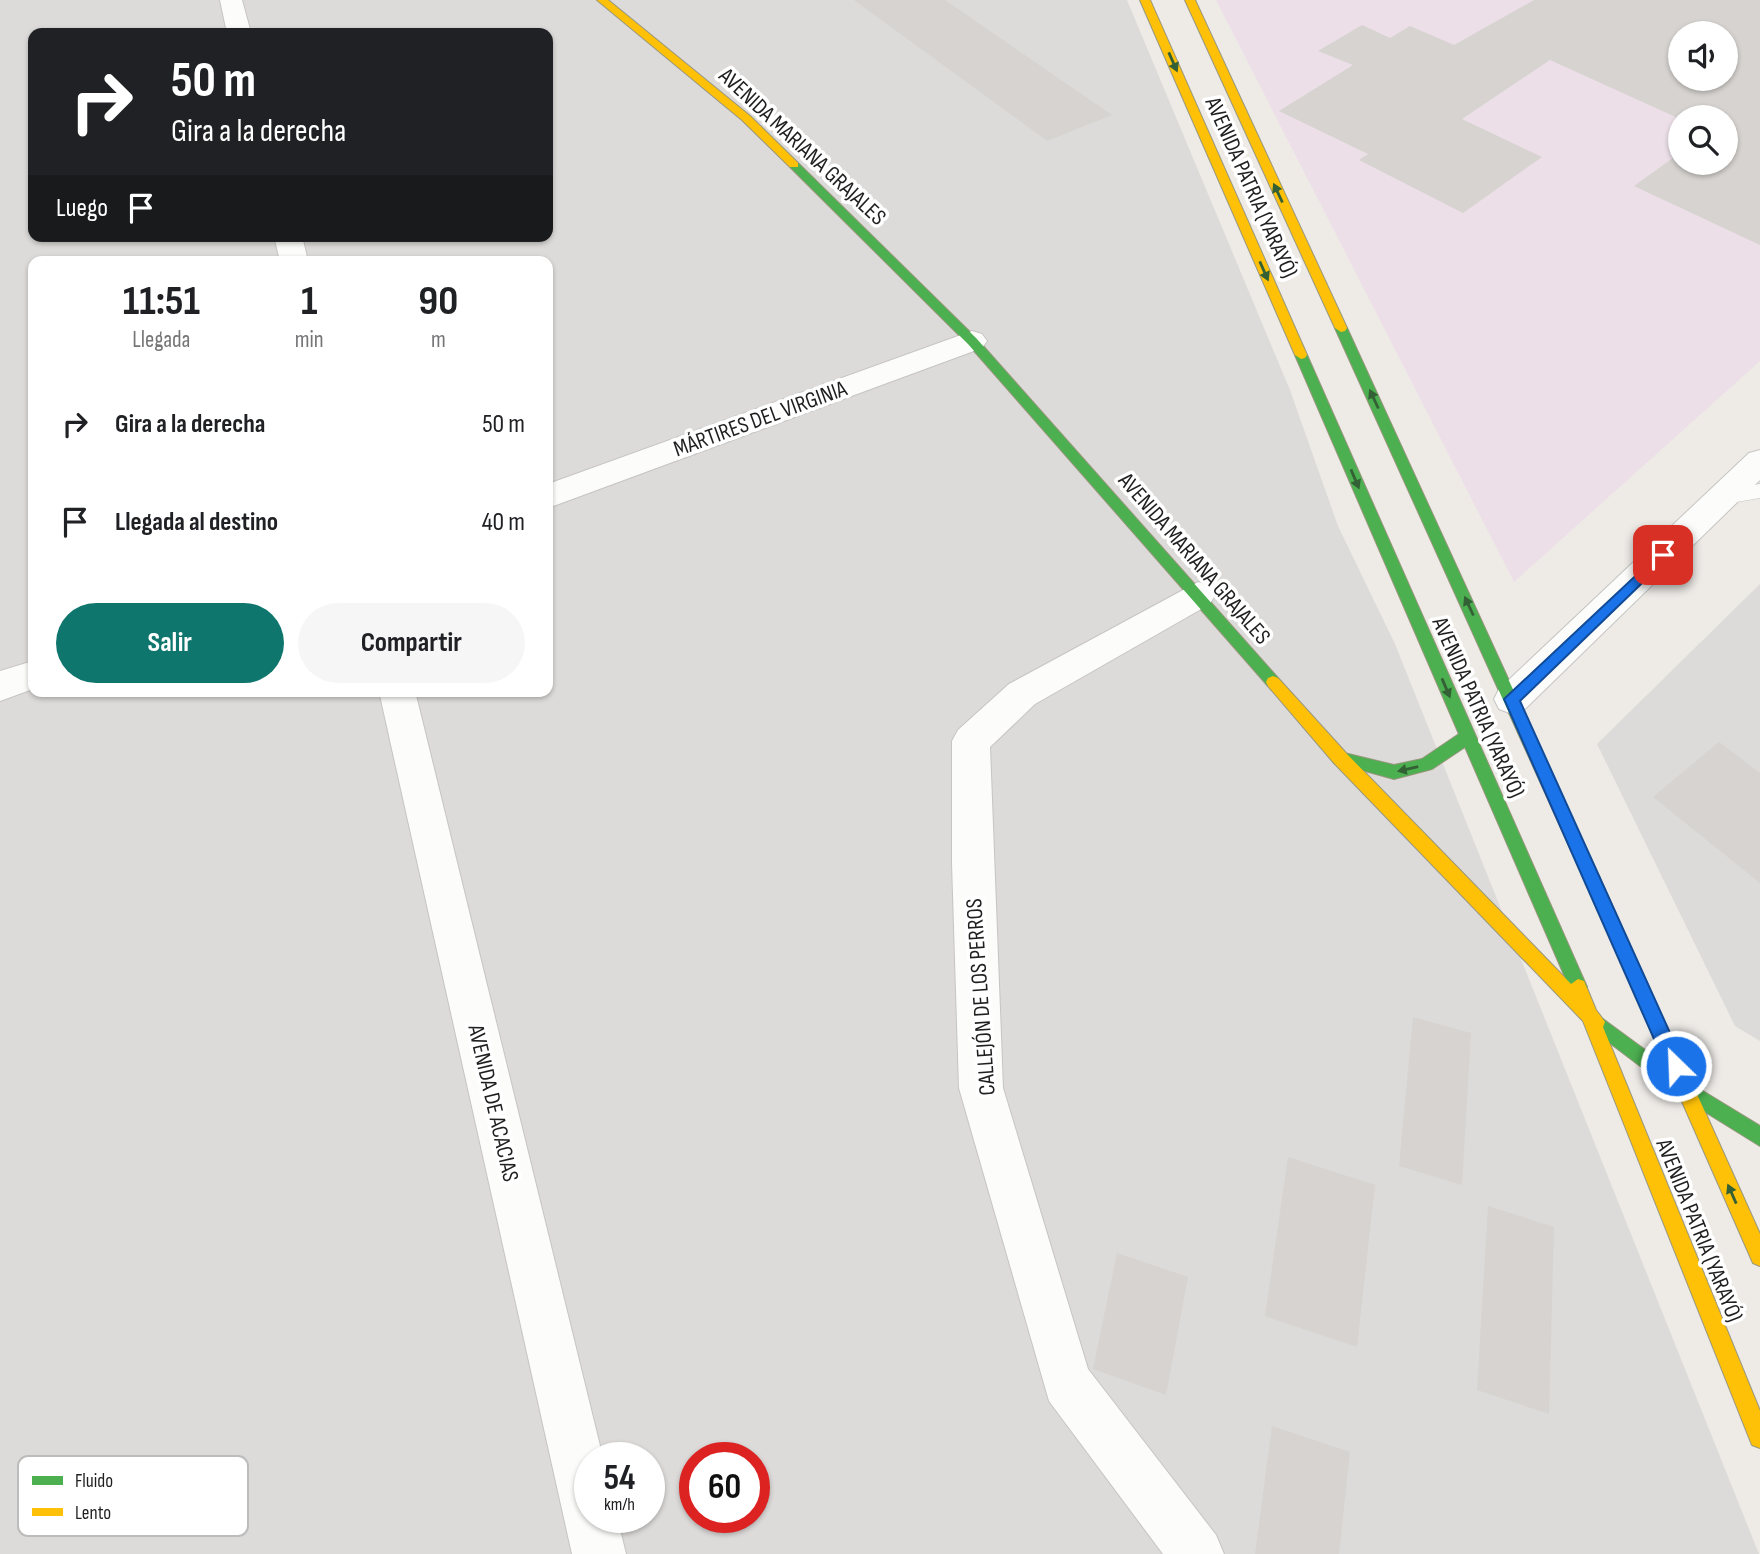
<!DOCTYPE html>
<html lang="es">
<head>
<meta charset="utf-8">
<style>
	:root { --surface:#fff; --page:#f6f6f6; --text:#202124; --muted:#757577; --accent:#0f766e }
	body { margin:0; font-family:"Sofia Sans Condensed",sans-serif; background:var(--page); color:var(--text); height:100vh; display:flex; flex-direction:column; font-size:26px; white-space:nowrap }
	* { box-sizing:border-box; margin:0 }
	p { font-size:23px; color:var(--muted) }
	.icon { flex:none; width:38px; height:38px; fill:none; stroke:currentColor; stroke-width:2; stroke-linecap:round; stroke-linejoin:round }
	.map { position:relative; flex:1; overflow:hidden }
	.drawer { position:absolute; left:28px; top:256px; width:525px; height:441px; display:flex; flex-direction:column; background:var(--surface); border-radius:14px; box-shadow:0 2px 5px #0004 }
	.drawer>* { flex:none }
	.banner { position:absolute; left:28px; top:28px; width:525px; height:214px; border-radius:14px; box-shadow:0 2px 5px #0004; background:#202124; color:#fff; overflow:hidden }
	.controls { position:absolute; left:1668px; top:21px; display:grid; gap:14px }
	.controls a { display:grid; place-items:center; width:70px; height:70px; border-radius:50%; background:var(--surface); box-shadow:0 2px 5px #0004; font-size:35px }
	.speed { position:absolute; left:574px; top:1442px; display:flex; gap:14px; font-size:35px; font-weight:700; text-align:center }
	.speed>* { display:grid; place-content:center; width:91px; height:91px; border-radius:50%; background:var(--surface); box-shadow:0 2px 5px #0004; line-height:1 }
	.speed small { font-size:18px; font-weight:400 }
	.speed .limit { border:10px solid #d22; background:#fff; color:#111 }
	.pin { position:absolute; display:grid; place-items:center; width:60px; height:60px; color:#fff; margin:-30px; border-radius:14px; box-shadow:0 4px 10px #0006 }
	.me { position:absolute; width:77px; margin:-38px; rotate:336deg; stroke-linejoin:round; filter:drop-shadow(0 0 5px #0008) }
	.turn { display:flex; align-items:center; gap:24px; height:147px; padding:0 28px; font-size:32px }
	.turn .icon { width:91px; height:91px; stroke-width:2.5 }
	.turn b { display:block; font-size:49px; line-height:60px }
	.then { display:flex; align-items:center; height:66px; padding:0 28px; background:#0003; gap:14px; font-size:26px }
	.eta { display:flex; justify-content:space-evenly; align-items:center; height:119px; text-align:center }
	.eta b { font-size:42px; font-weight:700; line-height:49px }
	.cta { display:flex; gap:14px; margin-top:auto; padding:14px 28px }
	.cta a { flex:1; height:80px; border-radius:42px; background:var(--accent); color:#fff; font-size:28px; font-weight:700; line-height:80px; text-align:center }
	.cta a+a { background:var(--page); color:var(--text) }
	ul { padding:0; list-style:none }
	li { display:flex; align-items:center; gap:21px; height:98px; padding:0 28px }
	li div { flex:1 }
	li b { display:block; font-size:26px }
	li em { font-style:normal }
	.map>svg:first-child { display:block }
	.residential { fill:#dddbd9; fill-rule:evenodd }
	.industrial { fill:#ecdfe8; fill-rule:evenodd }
	.building { fill:#d6d3d0; fill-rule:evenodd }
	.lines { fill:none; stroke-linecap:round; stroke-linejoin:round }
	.lane-casing { stroke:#c6c5c3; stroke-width:1 }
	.street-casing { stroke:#c6c5c3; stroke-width:2 }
	.fast-casing { stroke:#99977e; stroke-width:2 }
	.slow-casing { stroke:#99977e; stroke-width:2 }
	.lane { fill:#fcfcfb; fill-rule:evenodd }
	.street { fill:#fcfcfb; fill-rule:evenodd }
	.fast { fill:#4caf50; fill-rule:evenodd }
	.slow { fill:#ffc107; fill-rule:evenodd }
	.oneway { fill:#336035 }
	.route { fill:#1a73e8; stroke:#114b97; stroke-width:2 }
	.labels { text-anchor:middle; stroke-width:7; stroke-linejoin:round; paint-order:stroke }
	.street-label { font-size:23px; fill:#1f1f1f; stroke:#fff }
	.key { fill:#fff; stroke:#bcbcbc; stroke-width:2 }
	.key-label { font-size:19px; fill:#1f1f1f }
</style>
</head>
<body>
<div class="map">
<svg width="1760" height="1554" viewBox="0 0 1760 1554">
	<rect width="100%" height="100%" fill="#eeebe7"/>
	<g class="residential">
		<path d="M0 0H1127L1290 390 1338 526 1395 644 1759 1554H0ZM33 33H548V236H33ZM33 261H548V691H33ZM590 1458H649V1517H590ZM695 1458H754V1517H695Z"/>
		<path d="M1760 584V1041L1735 1026 1597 744Z"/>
	</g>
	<path class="industrial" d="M1216 0H1760V361L1514 582ZM1680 33H1726V79H1680ZM1680 117H1726V163H1680Z"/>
	<g class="building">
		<path d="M854 0H945L1112 115 1047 141Z"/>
		<path d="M1534 0H1760V245L1634 186 1680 153V163H1726V117L1680 119 1550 60 1462 119 1542 157 1463 213 1359 160 1368 154 1279 111 1353 65 1318 51 1362 25 1390 38 1410 26 1454 45ZM1680 33H1726V79H1680Z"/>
		<path d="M1719 742 1760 773V883L1653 797Z"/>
		<path d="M1413 1017 1471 1033 1462 1185 1399 1166Z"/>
		<path d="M1288 1157 1375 1185 1357 1347 1265 1316Z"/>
		<path d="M1488 1206 1554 1227 1549 1414 1477 1390Z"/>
		<path d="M1117 1253 1188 1277 1166 1395 1093 1369Z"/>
		<path d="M1272 1426 1350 1452 1339 1554H1255Z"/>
	</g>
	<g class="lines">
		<g class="lane-casing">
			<path id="lane" d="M1760 484V498L1724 504 1714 497 1724 490Z"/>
		</g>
		<g class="street-casing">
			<g id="street">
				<path d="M220 0H242L251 33H227Z"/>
				<path d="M274 236H302L308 261H280Z"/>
				<path d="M972 331 982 334 987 341 982 348 548 508V484Z"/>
				<path d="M1760 450V480L1525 709 1512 714 1499 709 1494 699 1499 689 1749 453Z"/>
				<path d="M1198 582 1210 586 1215 595 1210 604 1035 704 990 747 1003 1088 1088 1369 1216 1535 1224 1554H1163L1049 1401 959 1088 952 863V741L958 730 1009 684Z"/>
				<path d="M33 661V689L0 701V671Z"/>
				<path d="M379 691H415L603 1458H590V1517H617L626 1554H572Z"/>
			</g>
		</g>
		<g class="fast-casing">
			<g id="fast">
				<path d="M790 163H798L976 338 1278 678 1280 682 1278 686H1268L968 344 790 167Z"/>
				<path d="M1341 324 1347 328 1601 881 1599 886 1593 888 1587 886 1585 881 1335 328Z"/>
				<path d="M1301 351 1307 355 1587 987 1584 993 1578 995 1572 993 1465 747 1432 769 1394 779 1340 764 1334 763 1332 758 1334 753 1340 752 1394 765 1422 759 1459 734 1295 355Z"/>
				<path d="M1596 1014 1693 1085 1760 1126V1146L1681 1097 1590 1028 1587 1022 1590 1016Z"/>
			</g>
		</g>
		<g class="slow-casing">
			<g id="slow">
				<path d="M597 0H608L750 116 798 163V167H790L742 120Z"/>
				<path d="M1140 0H1150L1307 355 1305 358 1301 359 1295 355Z"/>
				<path d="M1185 0H1195L1347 328 1345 331 1341 332 1335 328Z"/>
				<path d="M1273 676 1278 678 1346 753 1571 984 1578 979 1584 981 1596 1010 1605 1022 1603 1027 1760 1411V1448L1752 1445 1583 1021 1334 763 1268 686 1266 682 1268 678Z"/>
				<path d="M1593 874 1599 876 1601 881 1760 1234V1266L1753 1263 1585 881 1587 876Z"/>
			</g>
		</g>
		<use href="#lane" class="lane"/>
		<use href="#street" class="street"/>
		<use href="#fast" class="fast"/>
		<use href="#slow" class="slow"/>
	</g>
	<defs><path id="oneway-solid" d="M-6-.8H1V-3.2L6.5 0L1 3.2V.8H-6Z" transform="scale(1.75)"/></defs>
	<g class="oneway">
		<use href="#oneway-solid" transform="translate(1173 62) rotate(66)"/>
		<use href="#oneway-solid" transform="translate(1278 193) rotate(-115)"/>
		<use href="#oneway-solid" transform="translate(1264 271) rotate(66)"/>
		<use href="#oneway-solid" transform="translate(1374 399) rotate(-115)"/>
		<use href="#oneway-solid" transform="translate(1355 479) rotate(67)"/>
		<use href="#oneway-solid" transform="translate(1469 606) rotate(-115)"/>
		<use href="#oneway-solid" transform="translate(1446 688) rotate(67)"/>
		<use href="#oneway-solid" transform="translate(1408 769) rotate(167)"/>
		<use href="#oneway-solid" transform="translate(1732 1194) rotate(-114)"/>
	</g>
	<path class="route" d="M1663 550 1668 551V558L1520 701 1685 1066 1682 1073 1676 1075 1669 1073 1504 699Z"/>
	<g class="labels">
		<g class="street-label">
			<text transform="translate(803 146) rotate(43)" y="8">AVENIDA MARIANA GRAJALES</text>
			<text transform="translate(1252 187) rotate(66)" y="8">AVENIDA PATRIA (YARAYÓ)</text>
			<text transform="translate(760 418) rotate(-20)" y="8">MÁRTIRES DEL VIRGINIA</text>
			<text transform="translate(1195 558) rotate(49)" y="8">AVENIDA MARIANA GRAJALES</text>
			<text transform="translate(1479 707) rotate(66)" y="8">AVENIDA PATRIA (YARAYÓ)</text>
			<text transform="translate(980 997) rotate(-94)" y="8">CALLEJÓN DE LOS PERROS</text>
			<text transform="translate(494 1103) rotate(77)" y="8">AVENIDA DE ACACIAS</text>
			<text transform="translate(1700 1230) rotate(68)" y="8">AVENIDA PATRIA (YARAYÓ)</text>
		</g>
	</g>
	<rect x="18" y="1456" width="230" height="80" rx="10" class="key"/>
	<rect x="32" y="1476" width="31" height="9" fill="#4caf50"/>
	<rect x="32" y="1508" width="31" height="8" fill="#ffc107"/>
	<g class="key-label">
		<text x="75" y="1487">Fluido</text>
		<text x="75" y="1519">Lento</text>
	</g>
</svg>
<div class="controls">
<a><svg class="icon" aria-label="sound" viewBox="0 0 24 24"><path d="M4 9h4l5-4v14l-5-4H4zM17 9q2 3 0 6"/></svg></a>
<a><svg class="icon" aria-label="search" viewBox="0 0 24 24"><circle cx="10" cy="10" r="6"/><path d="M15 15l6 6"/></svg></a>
</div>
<div class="speed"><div>54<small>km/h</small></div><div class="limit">60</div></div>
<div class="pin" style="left:1663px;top:555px;background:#d93025"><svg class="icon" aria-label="arrive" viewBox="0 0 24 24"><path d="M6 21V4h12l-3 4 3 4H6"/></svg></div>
<svg class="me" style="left:1676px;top:1066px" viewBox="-20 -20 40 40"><circle r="17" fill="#1a73e8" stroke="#fff" stroke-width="3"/><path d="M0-11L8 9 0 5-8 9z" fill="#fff"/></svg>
<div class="banner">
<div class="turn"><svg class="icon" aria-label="right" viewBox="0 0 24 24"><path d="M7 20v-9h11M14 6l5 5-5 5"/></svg><div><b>50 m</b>Gira a la derecha</div></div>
<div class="then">Luego<svg class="icon" aria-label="arrive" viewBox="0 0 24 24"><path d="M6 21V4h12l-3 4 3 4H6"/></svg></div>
</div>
<section class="drawer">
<div class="eta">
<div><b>11:51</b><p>Llegada</p></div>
<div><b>1</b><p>min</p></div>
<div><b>90</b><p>m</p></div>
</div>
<ul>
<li><svg class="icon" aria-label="right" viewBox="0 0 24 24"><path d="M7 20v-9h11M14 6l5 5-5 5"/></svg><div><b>Gira a la derecha</b></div><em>50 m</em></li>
<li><svg class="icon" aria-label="arrive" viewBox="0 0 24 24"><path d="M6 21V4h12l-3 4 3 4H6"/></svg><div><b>Llegada al destino</b></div><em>40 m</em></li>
</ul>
<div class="cta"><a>Salir</a><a>Compartir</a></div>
</section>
</div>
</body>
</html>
